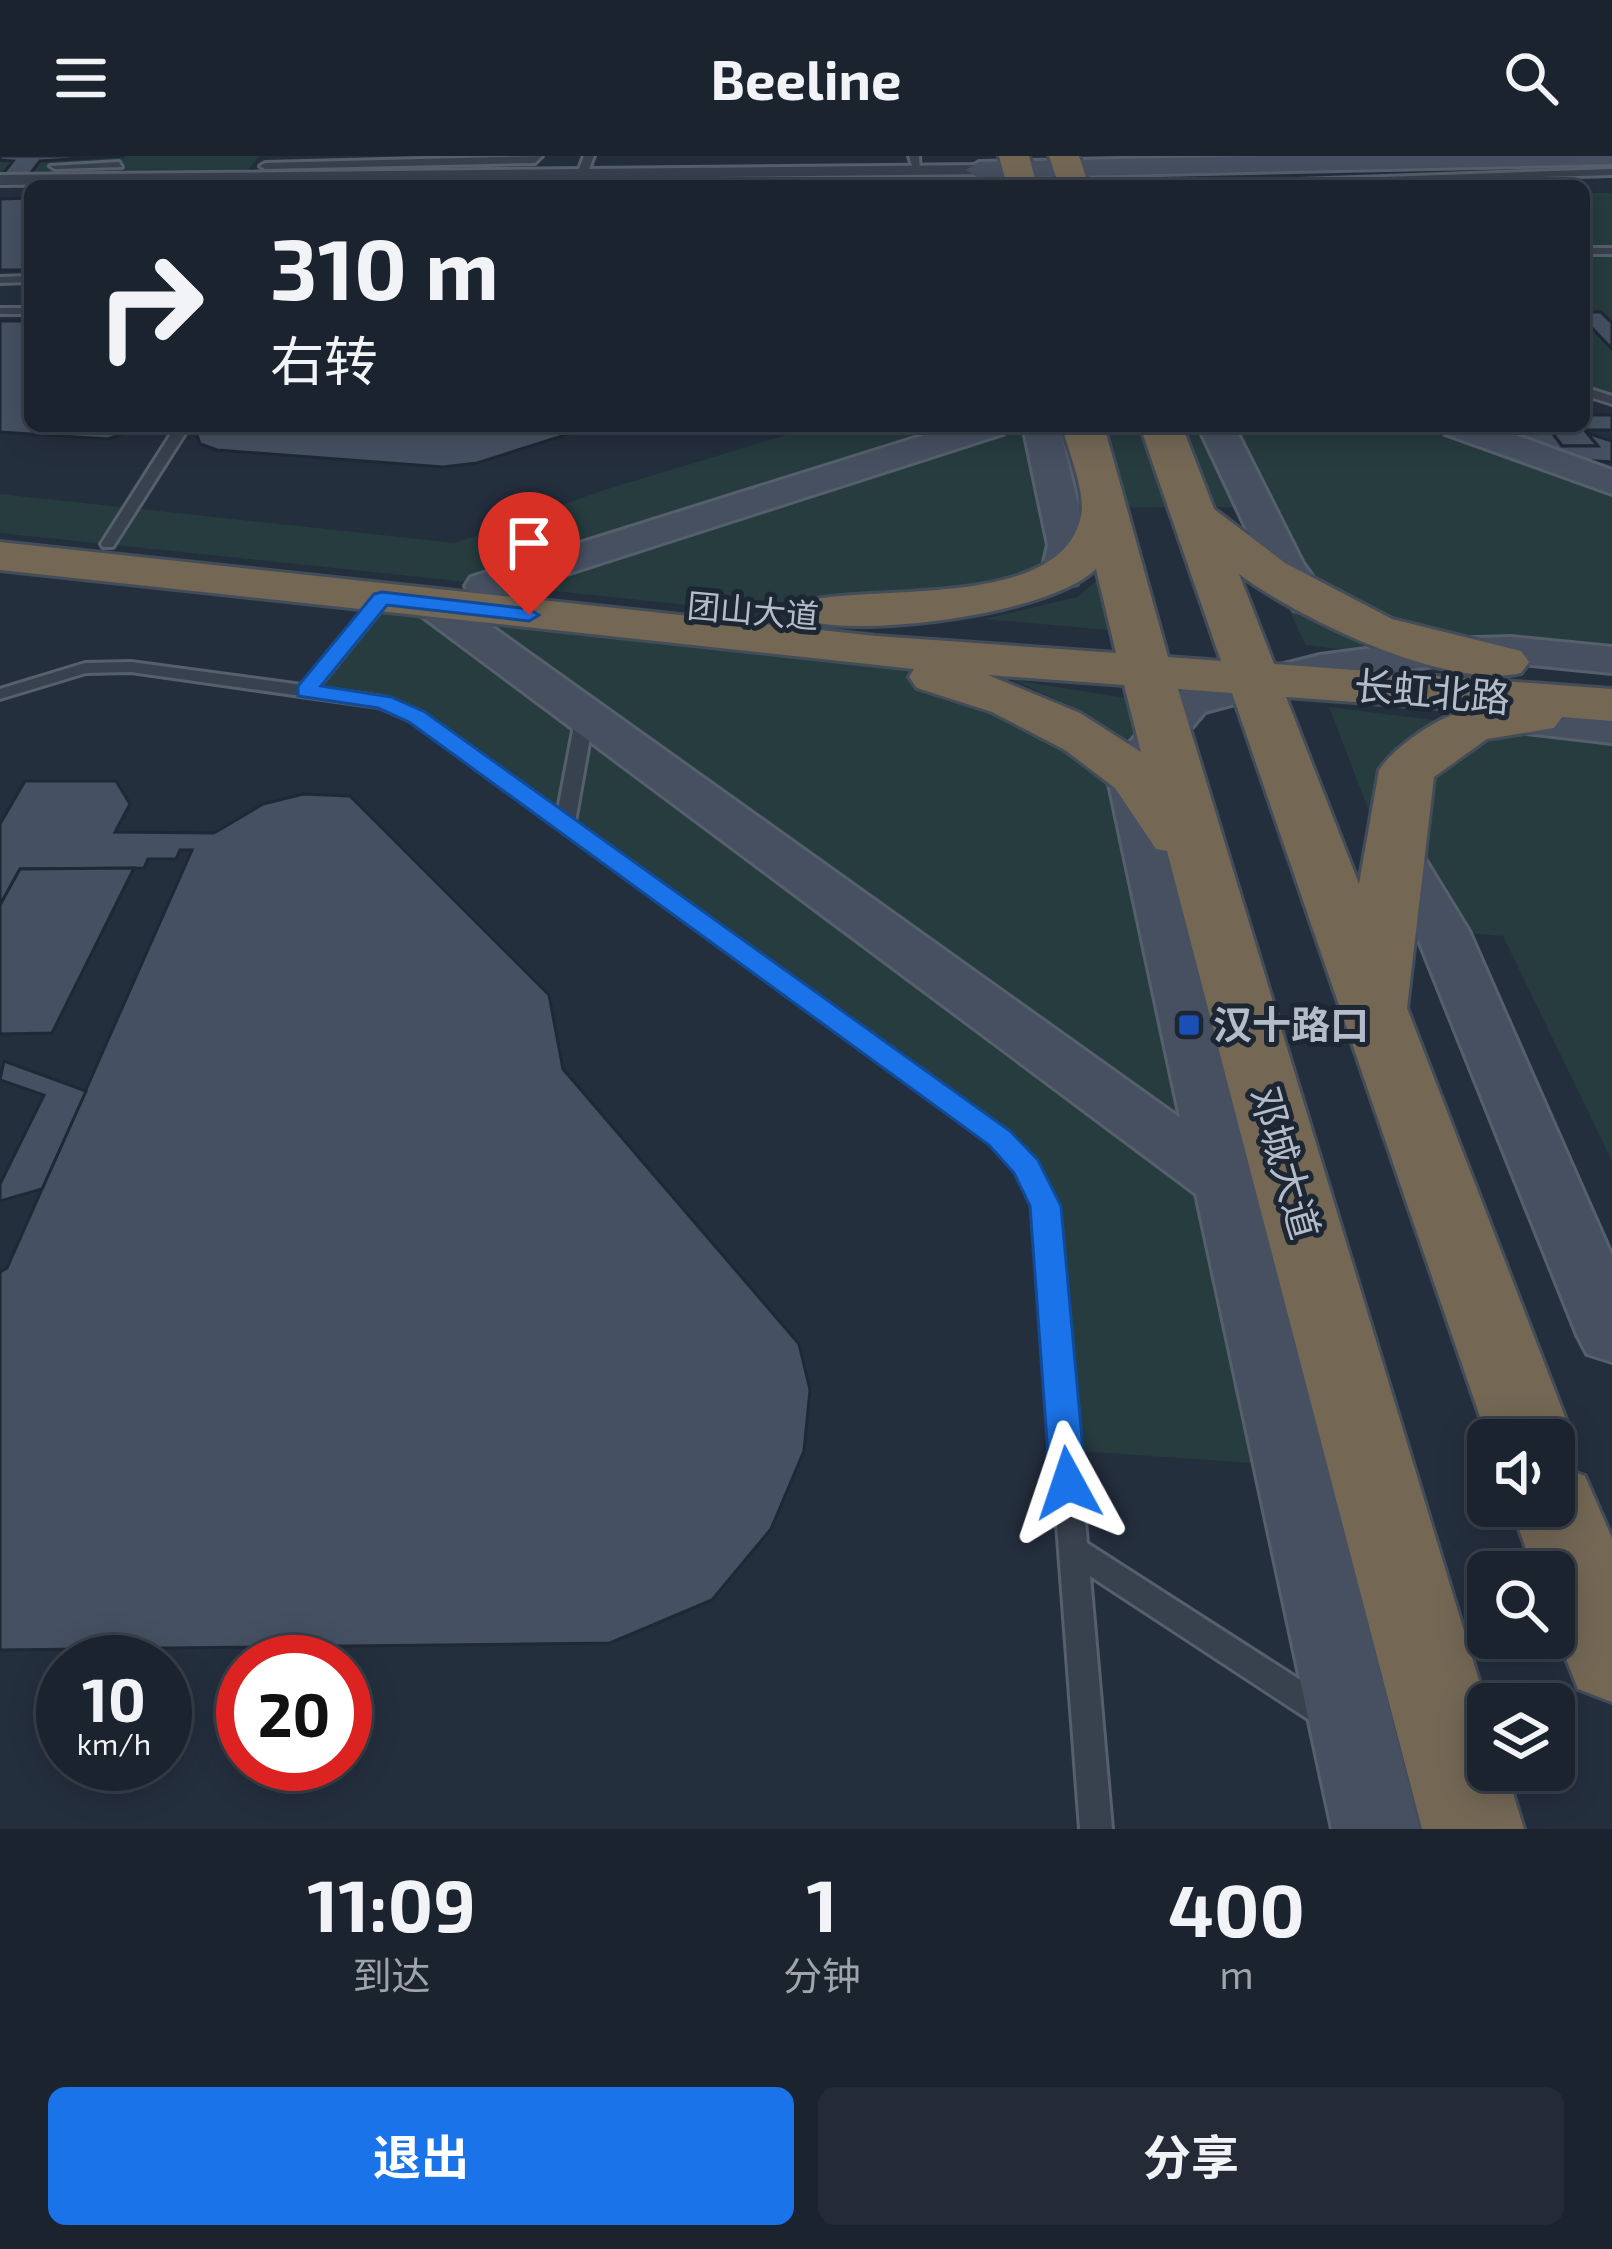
<!DOCTYPE html>
<html lang="zh">
<head>
<meta charset="utf-8">
<style>
	:root { --surface:#1b232e; --page:#242b36; --text:#f1f3f6; --muted:#a0a4aa; --line:#39404a; --accent:#1a73e8 }
	body { margin:0; font-family:"Exo 2","Noto Sans SC",sans-serif; background:var(--page); color:var(--text); height:100vh; display:flex; flex-direction:column; font-size:45px; white-space:nowrap }
	* { box-sizing:border-box; margin:0 }
	p { font-size:39px; color:var(--muted) }
	.icon { flex:none; width:66px; height:66px; fill:none; stroke:currentColor; stroke-width:2; stroke-linecap:round; stroke-linejoin:round }
	.map { position:relative; height:1673px; overflow:hidden }
	.panel { display:flex; flex-direction:column; background:var(--surface); flex:1 }
	.panel>* { flex:none }
	.banner { position:absolute; left:24px; top:24px; width:1566px; height:252px; border-radius:18px; box-shadow:0 6px 30px #0003,0 0 0 3px var(--line); background:#1b232e; color:var(--text); overflow:hidden }
	.tools { position:absolute; left:1467px; top:1263px; display:grid; gap:24px }
	.tools a { display:grid; place-items:center; width:108px; height:108px; border-radius:18px; background:var(--surface); box-shadow:0 6px 30px #0003,0 0 0 3px var(--line); font-size:60px }
	.speed { position:absolute; left:36px; top:1479px; display:flex; gap:24px; font-size:60px; font-weight:700; text-align:center }
	.speed>* { display:grid; place-content:center; width:156px; height:156px; border-radius:50%; background:var(--surface); box-shadow:0 6px 30px #0003,0 0 0 3px var(--line); line-height:1 }
	.speed small { font-size:30px; font-weight:400 }
	.speed .limit { border:18px solid #d22; background:#fff; color:#111 }
	.pin { position:absolute; display:grid; place-items:center; width:102px; height:102px; color:#fff; margin:-123px -51px; border-radius:50% 50% 50% 0; rotate:-45deg; box-shadow:0 0 12px #0007 }
	.pin .icon { rotate:45deg }
	.me { position:absolute; width:132px; margin:-66px; rotate:355deg; stroke-linejoin:round; filter:drop-shadow(0 0 9px #0008) }
	.turn { display:flex; align-items:center; gap:42px; height:252px; padding:0 48px; font-size:54px }
	.turn .icon { width:156px; height:156px; stroke-width:2.5 }
	.turn b { display:block; font-size:84px; line-height:102px }
	.eta { display:flex; justify-content:space-evenly; align-items:center; height:204px; text-align:center }
	.eta b { font-size:72px; font-weight:700; line-height:84px }
	.action { display:flex; gap:24px; margin-top:auto; padding:24px 48px }
	.action a { flex:1; height:138px; border-radius:18px; background:var(--accent); color:#fff; font-size:48px; font-weight:700; line-height:138px; text-align:center }
	.action a+a { background:var(--page); color:var(--text) }
	header { display:flex; justify-content:space-between; align-items:center; height:156px; padding:0 48px; background:var(--surface); font-size:54px; font-weight:700 }
	.map>svg:first-child { display:block }
	.green { fill:#263c3f }
	.building { fill:#455162; stroke:#1f2835; stroke-width:3 }
	.lines { fill:none; stroke-linecap:round; stroke-linejoin:round }
	.lane-casing { stroke:#565f6c; stroke-width:6 }
	.street-casing { stroke:#565f6c; stroke-width:6 }
	.secondary-casing { stroke:#565f6c; stroke-width:6 }
	.highway-casing { stroke:#434c59; stroke-width:6 }
	.lane { fill:#38414e; fill-rule:evenodd }
	.street { fill:#38414e; fill-rule:evenodd }
	.secondary { fill:#465061; fill-rule:evenodd }
	.highway { fill:#746855; fill-rule:evenodd }
	.route { fill:#1a73e8; stroke:#114b97; stroke-width:3 }
	.transit-dot { fill:#1a4fb4; stroke:#1d2633; stroke-width:4.5 }
	.labels { text-anchor:middle; stroke-width:10; stroke-linejoin:round; paint-order:stroke }
	.far-street-label { font-size:33px; fill:#b4bcc9; stroke:#1d2633 }
	.street-label { font-size:39px; fill:#b4bcc9; stroke:#1d2633 }
	.poi-label { font-size:39px; font-weight:bold; fill:#b4bcc9; stroke:#1d2633; text-anchor:start }
</style>
</head>
<body>
<header><svg class="icon" aria-label="menu" viewBox="0 0 24 24"><path d="M4 6h16M4 12h16M4 18h16"/></svg>Beeline<svg class="icon" aria-label="search" viewBox="0 0 24 24"><circle cx="10" cy="10" r="6"/><path d="M15 15l6 6"/></svg></header>
<div class="map">
<svg width="1612" height="1673" viewBox="0 0 1612 1673">
	<rect width="100%" height="100%" fill="#242f3e"/>
	<g class="green">
		<path d="M0 0H259L242 21 0 24Z"/>
		<path d="M1584 37H1612V243L1584 235Z"/>
		<path d="M816 270H1458L1612 327V504L1511 494 1309 445 1253 351 1062 352V419L885 455 754 456 0 377V338L455 387 601 335Z"/>
		<path d="M1110 414 1119 475 984 463 1077 441Z"/>
		<path d="M382 443 739 482 973 528 1130 614 1292 1310 1065 1294 1049 1084 1027 1011 417 561 383 546 306 535Z"/>
		<path d="M1285 446 1351 483 1412 502 1306 489Z"/>
		<path d="M1013 524 1139 544 1159 616 1071 550Z"/>
		<path d="M1329 551 1449 566C1388 591 1389 593 1369 655Z"/>
		<path d="M1472 569 1612 573V1005L1503 780 1442 775 1393 691 1407 614Z"/>
	</g>
	<g class="building">
		<path d="M0 0H125L40 5 30 18 2 19 13 5 0 4Z"/>
		<path d="M1466 25 1482 30H1300Z"/>
		<path d="M30 42V114H0V43Z"/>
		<path d="M1584 156H1601L1612 167V193L1592 172 1584 171Z"/>
		<path d="M0 165H30V270H144L108 283 0 276Z"/>
		<path d="M1584 259H1612V274H1585L1598 290H1562L1547 270H1584Z"/>
		<path d="M202 270H594L477 307 443 311 217 294 200 288 197 279Z"/>
		<path d="M1494 270H1547L1562 290H1598L1587 277 1612 285V306L1566 303 1501 278 1508 275Z"/>
		<path d="M25 625H116L130 648 115 676 214 677 263 648 303 638 350 640 549 839 563 913 799 1188 810 1234 804 1295 771 1373 712 1444 610 1487 0 1494V1116L7 1112 192 694H180L176 703H148L144 712 20 713 0 749V668Z"/>
		<path d="M134 712 52 877 0 878V749L20 713Z"/>
		<path d="M4 905 86 935 42 1033 0 1045V1028L44 939 0 924Z"/>
	</g>
	<g class="lines">
		<g class="lane-casing">
			<g id="lane">
				<path d="M542 0 535 7 265 13 260 10 265 7Z"/>
				<path d="M584 0H594L587 18 582 21 577 18Z"/>
				<path d="M909 0H919L920 16H914Z"/>
				<path d="M119 6 122 11 55 13 50 10Z"/>
				<path d="M1612 13V19L1206 30 1211 27Z"/>
				<rect x="1584" y="92" width="28" height="6"/>
				<path d="M30 120V126L0 127V121Z"/>
				<rect x="0" y="152" width="30" height="6"/>
				<path d="M1584 231 1612 240V248L1584 239Z"/>
				<path d="M176 270H190L113 391H103L101 388Z"/>
				<path d="M382 438 390 443 318 532 383 541 423 557 558 654 576 559 579 555H591L594 559 575 666 1007 976 1035 1005 1057 1050 1087 1387 1336 1547 1340 1557 1336 1567 1325 1571 1314 1567 1090 1420 1112 1673H1080L1033 1050 1017 1015 991 988 411 565 379 551 131 516 86 517 0 543V533L85 507 131 506 302 529 377 440Z"/>
			</g>
		</g>
		<g class="street-casing">
			<path id="street" d="M979 9 985 10V18L0 29V19Z"/>
		</g>
		<g class="secondary-casing">
			<g id="secondary">
				<path d="M1262 0H1612V8L979 22 966 14 979 6Z"/>
				<path d="M953 270H1008L1003 278 501 439 486 443 471 439 465 430 471 421Z"/>
				<path d="M1023 270H1059L1088 389 1077 428 1062 431 1047 428 1041 419 1048 389Z"/>
				<path d="M1198 270H1234L1303 407 1330 445 1324 454 1309 458 1294 454 1263 408Z"/>
				<path d="M1440 270H1491L1612 314V338L1445 278Z"/>
				<path d="M434 436 449 440 1180 962 1106 614 1173 536 1320 499 1442 483 1511 481 1612 491V517L1511 507 1442 509 1322 525 1205 556 1155 615 1420 1673H1332L1196 1038 419 458 413 449 419 440Z"/>
				<path d="M1517 550 1612 559V587L1500 574 1494 564 1500 554Z"/>
				<path d="M1393 676 1411 680 1469 775 1612 1100V1206L1587 1198 1577 1179 1415 775 1367 691 1375 680Z"/>
			</g>
		</g>
		<g class="highway-casing">
			<g id="highway">
				<path d="M999 0H1029L1037 30H1007Z"/>
				<path d="M1049 0H1079L1089 30H1059Z"/>
				<path d="M1062 270H1104L1168 501 1221 505 1140 270H1182L1214 353 1285 407 1392 463 1521 495 1529 506 1521 517C1449 535 1297 462 1239 418L1274 508 1612 533V565L1562 561 1554 572 1487 583 1434 621 1407 852 1574 1284 1557 1310 1585 1320 1612 1382V1546L1578 1533 1554 1473V1416H1534L1511 1350H1554V1284H1488L1232 537 1178 533 1488 1554V1614H1506L1524 1673H1422L1167 695 1156 693 1115 632 1065 594 992 556 917 532 909 521 914 513 0 414V386L876 480 1116 497 1096 413C1050 458 869 481 807 465L799 455 807 445C875 428 1062 454 1081 360 1086 335 1068 295 1062 270ZM988 519 1124 529 1141 596 1080 557ZM1286 541 1466 554C1438 561 1395 590 1379 614L1359 728Z"/>
			</g>
		</g>
		<use href="#lane" class="lane"/>
		<use href="#street" class="street"/>
		<use href="#secondary" class="secondary"/>
		<use href="#highway" class="highway"/>
	</g>
	<path class="route" d="M382 436 529 453 539 459 529 465 387 449 321 530 391 541 425 556 1010 975 1038 1004 1061 1050 1086 1327 1081 1338 1068 1342 1056 1338 1050 1327 1030 1050 1014 1017 989 989 409 566 378 552 298 540V530L374 438Z"/>
	<rect class="transit-dot" x="1177" y="857" width="24" height="24" rx="6"/>
	<g class="labels">
		<g class="far-street-label">
			<text transform="translate(753 455) rotate(5)" y="12">团山大道</text>
		</g>
		<g class="street-label">
			<text transform="translate(1432 536) rotate(5)" y="14">长虹北路</text>
			<text transform="translate(1285 1007) rotate(74)" y="14">邓城大道</text>
		</g>
		<g class="poi-label">
			<text x="1213" y="883">汉十路口</text>
		</g>
	</g>
</svg>
<div class="tools">
<a><svg class="icon" aria-label="sound" viewBox="0 0 24 24"><path d="M4 9h4l5-4v14l-5-4H4zM17 9q2 3 0 6"/></svg></a>
<a><svg class="icon" aria-label="search" viewBox="0 0 24 24"><circle cx="10" cy="10" r="6"/><path d="M15 15l6 6"/></svg></a>
<a><svg class="icon" aria-label="layers" viewBox="0 0 24 24"><path d="M12 4l9 5-9 5-9-5zM3 14l9 5 9-5"/></svg></a>
</div>
<div class="speed"><div>10<small>km/h</small></div><div class="limit">20</div></div>
<div class="pin" style="left:529px;top:459px;background:#d93025"><svg class="icon" aria-label="arrive" viewBox="0 0 24 24"><path d="M6 21V4h12l-3 4 3 4H6"/></svg></div>
<svg class="me" style="left:1068px;top:1327px" viewBox="-20 -20 40 40"><path d="M0-17L14 15 0 8-14 15z" fill="#1a73e8" stroke="#fff" stroke-width="4"/></svg>
<div class="banner">
<div class="turn"><svg class="icon" aria-label="right" viewBox="0 0 24 24"><path d="M7 20v-9h11M14 6l5 5-5 5"/></svg><div><b>310 m</b>右转</div></div>
</div>
</div>
<section class="panel">
<div class="eta">
<div><b>11:09</b><p>到达</p></div>
<div><b>1</b><p>分钟</p></div>
<div><b>400</b><p>m</p></div>
</div>
<div class="action"><a>退出</a><a>分享</a></div>
</section>
</body>
</html>
